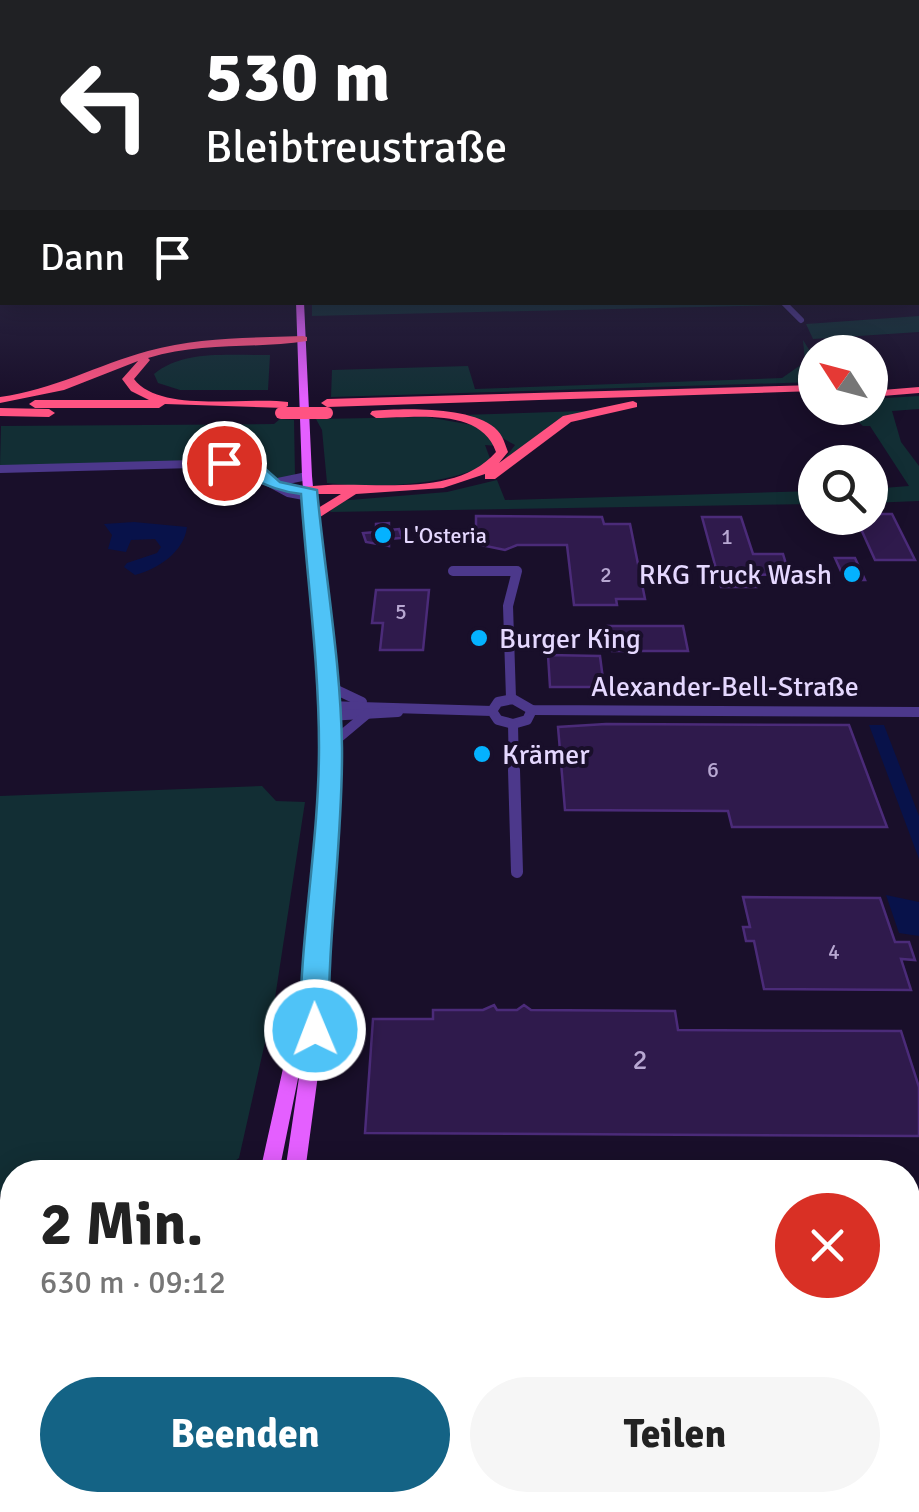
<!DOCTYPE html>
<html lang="de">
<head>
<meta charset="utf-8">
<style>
	:root { --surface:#fff; --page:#f6f6f6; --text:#222; --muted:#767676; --accent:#146385 }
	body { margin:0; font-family:Signika,sans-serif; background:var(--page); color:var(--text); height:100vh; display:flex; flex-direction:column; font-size:38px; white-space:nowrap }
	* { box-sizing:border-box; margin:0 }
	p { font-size:32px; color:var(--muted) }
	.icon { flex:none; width:55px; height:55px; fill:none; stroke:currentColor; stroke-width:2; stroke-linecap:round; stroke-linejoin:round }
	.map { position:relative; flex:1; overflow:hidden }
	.sheet { position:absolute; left:0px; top:1160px; width:920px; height:352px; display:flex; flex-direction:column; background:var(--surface); border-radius:40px 40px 0 0; box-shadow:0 5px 25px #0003 }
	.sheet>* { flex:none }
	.top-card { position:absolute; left:0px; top:0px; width:920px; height:305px; box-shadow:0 5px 25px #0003; background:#202124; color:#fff; overflow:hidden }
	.needle { width:65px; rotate:306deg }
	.controls { position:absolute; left:798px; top:335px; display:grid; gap:20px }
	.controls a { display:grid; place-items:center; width:90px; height:90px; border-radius:50%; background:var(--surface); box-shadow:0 5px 25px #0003; font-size:50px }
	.pin { position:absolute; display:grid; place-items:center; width:85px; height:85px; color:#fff; margin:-42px; border:5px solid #fff; border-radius:50%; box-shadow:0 2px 10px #0007 }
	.me { position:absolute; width:110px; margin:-55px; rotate:359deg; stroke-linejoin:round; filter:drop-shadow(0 0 8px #0008) }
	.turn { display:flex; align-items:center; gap:35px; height:210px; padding:0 40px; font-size:45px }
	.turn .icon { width:130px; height:130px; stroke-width:2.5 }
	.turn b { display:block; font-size:70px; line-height:85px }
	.then { display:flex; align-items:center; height:95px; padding:0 40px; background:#0003; gap:20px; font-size:38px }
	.round { display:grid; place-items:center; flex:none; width:105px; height:105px; border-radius:52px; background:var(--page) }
	.headline { display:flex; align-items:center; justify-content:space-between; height:170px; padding:0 40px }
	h1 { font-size:60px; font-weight:700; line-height:75px }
	.button { display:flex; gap:20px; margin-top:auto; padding:20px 40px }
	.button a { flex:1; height:115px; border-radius:60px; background:var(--accent); color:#fff; font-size:40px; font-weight:700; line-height:115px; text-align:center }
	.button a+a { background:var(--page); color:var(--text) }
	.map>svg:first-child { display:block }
	.green { fill:#122e34 }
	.water { fill:#08124a }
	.building { fill:#2f1a4c; stroke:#4b2b79; stroke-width:2.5 }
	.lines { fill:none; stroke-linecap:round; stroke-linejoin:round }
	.minor-far4 { stroke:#4c388b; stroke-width:6 }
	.minor-far3 { stroke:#4c388b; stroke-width:8 }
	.minor-far2 { stroke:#4c388b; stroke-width:10 }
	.minor-far1 { stroke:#4c388b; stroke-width:12 }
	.minor { stroke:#4c388b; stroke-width:18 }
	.major { fill:#e45fff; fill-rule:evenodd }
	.highway { fill:#ff5382; fill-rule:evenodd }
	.highway-bridge { stroke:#ff5382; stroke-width:12 }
	.route { fill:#4fc3f7; stroke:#337fa1; stroke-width:2.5 }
	.poi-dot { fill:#04b2ff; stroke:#190f2a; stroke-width:4 }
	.labels { text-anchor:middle; stroke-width:8; stroke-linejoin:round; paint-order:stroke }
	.far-poi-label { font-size:22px; fill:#e5d8ff; stroke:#190f2a; text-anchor:start }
	.number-label { font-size:22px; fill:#b8a8d2 }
	.poi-label { font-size:28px; fill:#e5d8ff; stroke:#190f2a; text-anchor:start }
	.street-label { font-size:28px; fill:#e5d8ff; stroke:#190f2a }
	.near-number-label { font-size:28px; fill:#b8a8d2 }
</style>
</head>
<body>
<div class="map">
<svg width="919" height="1512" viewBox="0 0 919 1512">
	<rect width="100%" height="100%" fill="#190f2a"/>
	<g class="green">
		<path d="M778 302 781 305 312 316V302Z"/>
		<path d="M919 316V332L813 339 806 324Z"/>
		<path d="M803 340 815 359V382L331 397 332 370 468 366 475 389 782 378 805 362Z"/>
		<path d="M270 355 268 390H180L158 383 154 374C184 349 232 356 270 355Z"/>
		<path d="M919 396V409L892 411 901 442 919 466V501L870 503V489L909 486 870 426H863L843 408H870V399Z"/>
		<path d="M584 411 556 421 502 462 515 445 460 415Z"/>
		<path d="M427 417 478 426 497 446 485 445 491 461C453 486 372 489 327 483L322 430 316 419Z"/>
		<path d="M280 419 294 420 295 475 278 481 257 467 224 461 0 466 1 426 274 424Z"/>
		<path d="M497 480 505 500 815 491V504L330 512 338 501 447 492Z"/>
		<path d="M262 786 276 801 305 802 275 998 239 1158 221 1172H12V1194L0 1195V796Z"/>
		<path d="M0 1253H12V1500H183L181 1512H0Z"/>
	</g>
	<g class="water">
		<path d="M134 522 187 527C184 552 158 569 135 575L124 567 127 563 157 553 161 547 155 539 131 540 126 552 108 549 112 535 104 524Z"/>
		<path d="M869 725H884L919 816V859Z"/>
		<path d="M886 895 919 902V936L899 933Z"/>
	</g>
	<g class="building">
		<path d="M870 514H892L915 560H875L856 518Z"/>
		<path d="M476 516 602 517 604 524H630L645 599H616L617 605H574L567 545H517L505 550 476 544Z"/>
		<path d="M702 517H741L753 554H783L789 574 752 575 756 587H721Z"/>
		<path d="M389 523V530L399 529 402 538 389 539V546L366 542 363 533 376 532V524Z"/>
		<path d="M835 558H855L865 580H845Z"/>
		<path d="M376 590H429L423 650H380L383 623H372Z"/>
		<path d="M608 626H683L688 651H612Z"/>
		<path d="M548 655 600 656 604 687H550Z"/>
		<path d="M606 724 849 725 887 827H732L728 811 565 810 558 727Z"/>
		<path d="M743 897 880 898 895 942H909L915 960 901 959 911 990 764 989 754 941H746L743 927H750Z"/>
		<path d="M494 1005 497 1010H517L524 1005 531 1010 675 1011 678 1030 901 1031 919 1087V1136L365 1133 373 1019H433V1010H483Z"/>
	</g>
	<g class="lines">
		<path class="minor-far4" d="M783 302 801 320"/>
		<g class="minor-far3">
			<path d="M0 469 233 463 288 493 309 497"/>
			<path d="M273 483 307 476"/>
		</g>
		<g class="minor-far2">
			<path d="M453 571H517L508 606 511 698"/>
			<path d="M326 685 362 702"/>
			<path d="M327 706 492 711 498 720 513 724 527 720 532 710"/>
			<path d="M492 711 498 702 513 699 532 710 919 712"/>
			<path d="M328 716 398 712"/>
			<path d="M513 724 514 773"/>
			<path d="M330 745 367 714"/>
		</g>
		<path class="minor-far1" d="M514 770 517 872"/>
		<g class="minor">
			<path d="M908 1394H919"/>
			<path d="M492 1500 493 1512"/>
		</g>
		<g class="major">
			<path d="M296 302H304L312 476 337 745V803L319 980 322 985 324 1030 305 1172H285L301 1064 279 1172H260L306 965 323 803V745L302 476Z"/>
			<path d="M919 1196V1216L908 1215V1197Z"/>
			<path d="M0 1209H12V1227L0 1229Z"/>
			<path d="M206 1500H230L229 1512H205Z"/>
		</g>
		<g class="highway">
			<path d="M303 336 307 337V341C254 349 201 342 148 358L150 360 134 379C160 414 248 396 288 402V406L284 408 165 404 159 408H35L29 404 35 400H149L131 391 122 379 138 361 64 390 0 403V397C53 390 97 365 148 351 199 337 251 338 303 336Z"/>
			<path d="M815 385V391L327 407 321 403 327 399Z"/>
			<path d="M919 387V393L870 397V391Z"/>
			<path d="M633 401 637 403V407L571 422 495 479H485V474L443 488 356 494 317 519 312 520 305 516 341 494H309L302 490 304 487C363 478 452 502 496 452 481 407 414 418 376 418L370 414 372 411C403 408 465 407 491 425 502 432 504 441 508 452L499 463 563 416Z"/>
			<path d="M0 408 49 409 55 413 49 417 0 416Z"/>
		</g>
		<path class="highway-bridge" d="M281 413H327"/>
	</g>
	<linearGradient id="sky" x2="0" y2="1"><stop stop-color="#0e0817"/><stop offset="0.47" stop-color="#383755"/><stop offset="1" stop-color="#383755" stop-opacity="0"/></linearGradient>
	<rect width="919" height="398" fill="url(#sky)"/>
	<path class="route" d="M224 458 263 467 280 482 317 490C325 575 341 663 342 748 343 843 327 936 329 1030L325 1039 315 1043 305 1039 300 1030C300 936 319 842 319 747 319 663 307 578 301 494 269 491 249 474 218 466V459Z"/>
	<g class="poi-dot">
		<circle cx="383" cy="535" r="10"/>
		<circle cx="852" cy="574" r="10"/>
		<circle cx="479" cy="638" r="10"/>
		<circle cx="482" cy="754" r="10"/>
	</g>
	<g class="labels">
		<g class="far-poi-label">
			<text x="403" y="543">L'Osteria</text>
		</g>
		<g class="number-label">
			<text x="727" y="544">1</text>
			<text x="606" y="582">2</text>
			<text x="401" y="619">5</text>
			<text x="713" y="777">6</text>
			<text x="834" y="959">4</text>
		</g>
		<g class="poi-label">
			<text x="832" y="584" text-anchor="end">RKG Truck Wash</text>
			<text x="499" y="648">Burger King</text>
			<text x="502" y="764">Krämer</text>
		</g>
		<g class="street-label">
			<text x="725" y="696">Alexander-Bell-Straße</text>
		</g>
		<g class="near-number-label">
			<text x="640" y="1069">2</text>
		</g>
	</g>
</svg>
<div class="controls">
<a><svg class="needle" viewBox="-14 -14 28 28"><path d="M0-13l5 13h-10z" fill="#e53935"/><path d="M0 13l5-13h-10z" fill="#767676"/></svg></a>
<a><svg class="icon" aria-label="search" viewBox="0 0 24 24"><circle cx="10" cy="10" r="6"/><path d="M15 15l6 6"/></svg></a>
</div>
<div class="pin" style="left:224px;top:463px;background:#d93025"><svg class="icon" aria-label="arrive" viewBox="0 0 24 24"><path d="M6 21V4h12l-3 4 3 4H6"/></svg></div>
<svg class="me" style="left:315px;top:1030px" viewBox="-20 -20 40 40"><circle r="17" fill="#4fc3f7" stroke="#fff" stroke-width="3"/><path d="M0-11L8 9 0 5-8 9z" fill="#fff"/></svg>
<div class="top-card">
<div class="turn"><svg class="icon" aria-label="left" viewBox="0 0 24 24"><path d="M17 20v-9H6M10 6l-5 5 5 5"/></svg><div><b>530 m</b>Bleibtreustraße</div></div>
<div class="then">Dann<svg class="icon" aria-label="arrive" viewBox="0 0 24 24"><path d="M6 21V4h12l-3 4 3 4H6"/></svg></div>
</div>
<section class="sheet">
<div class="headline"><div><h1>2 Min.</h1><p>630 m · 09:12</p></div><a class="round" style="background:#d93025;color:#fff"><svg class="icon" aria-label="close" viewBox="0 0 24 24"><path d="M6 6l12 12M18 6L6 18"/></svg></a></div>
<div class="button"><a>Beenden</a><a>Teilen</a></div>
</section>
</div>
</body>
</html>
